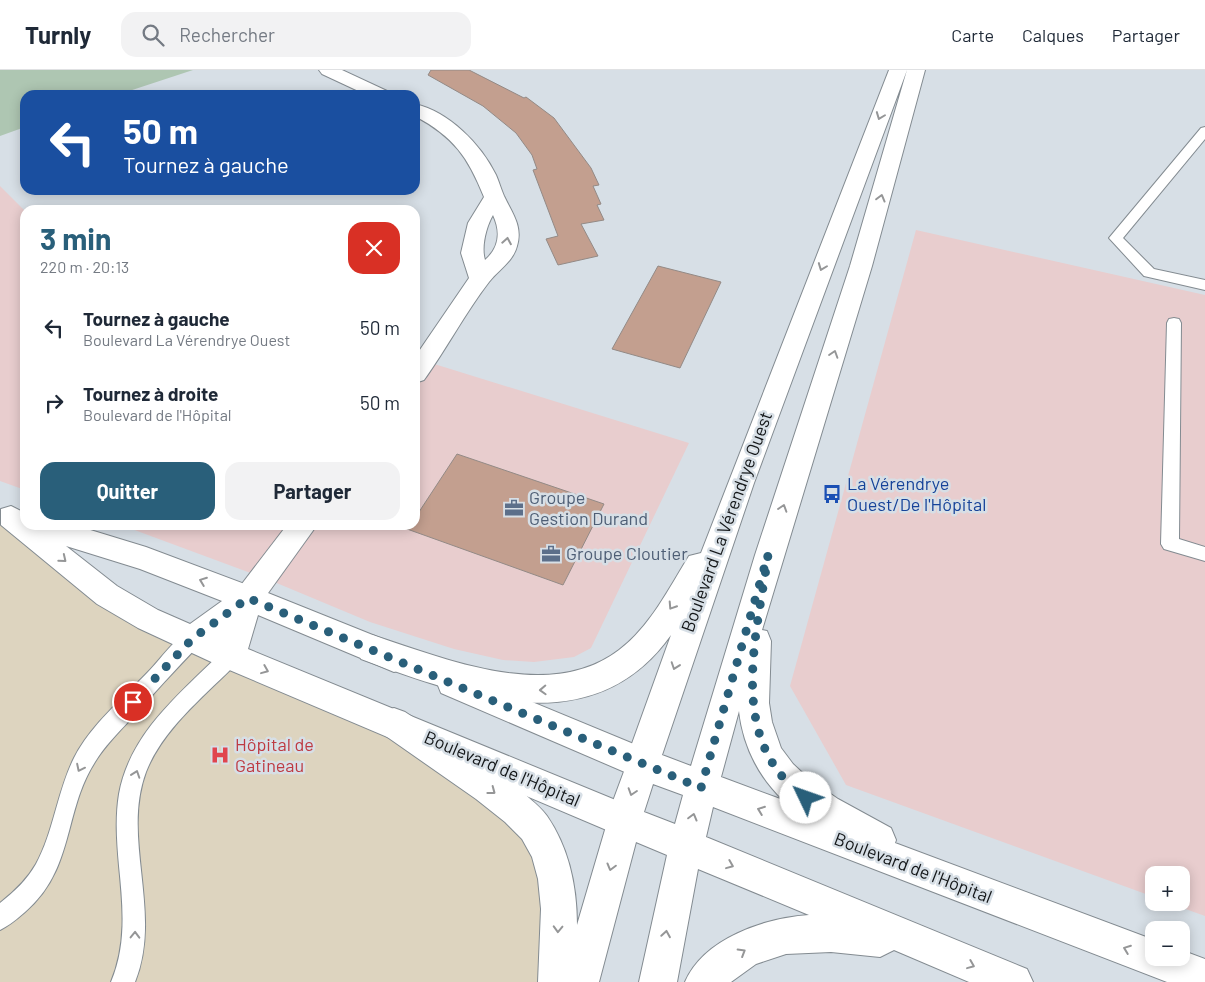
<!DOCTYPE html>
<html lang="fr">
<head>
<meta charset="utf-8">
<style>
	:root { --surface:#fff; --page:#f2f2f3; --text:#1f2937; --muted:#747a83; --line:#e0e1e3; --accent:#295f7a }
	body { margin:0; font-family:Barlow,sans-serif; background:var(--page); color:var(--text); height:100vh; display:flex; flex-direction:column; font-size:19px; white-space:nowrap }
	* { box-sizing:border-box; margin:0 }
	p { font-size:16px; color:var(--muted) }
	.icon { flex:none; width:28px; height:28px; fill:none; stroke:currentColor; stroke-width:2; stroke-linecap:round; stroke-linejoin:round }
	.map { position:relative; flex:1; overflow:hidden }
	.drawer { position:absolute; left:20px; top:135px; width:400px; height:325px; display:flex; flex-direction:column; background:var(--surface); border-radius:15px; box-shadow:0 2px 12px #0003 }
	.drawer>* { flex:none }
	.top-card { position:absolute; left:20px; top:20px; width:400px; height:105px; border-radius:15px; box-shadow:0 2px 12px #0003; background:#1a4fa0; color:#fff; overflow:hidden }
	.fabs { position:absolute; left:1145px; top:796px; display:grid; gap:10px }
	.fabs a { display:grid; place-items:center; width:45px; height:45px; border-radius:10px; background:var(--surface); box-shadow:0 2px 12px #0003; font-size:25px }
	.pin { position:absolute; display:grid; place-items:center; width:42px; height:42px; color:#fff; margin:-21px; border:2px solid #fff; border-radius:50%; box-shadow:0 1px 5px #0007 }
	.me { position:absolute; width:55px; margin:-28px; rotate:312deg; stroke-linejoin:round; filter:drop-shadow(0 0 4px #0008) }
	.turn { display:flex; align-items:center; gap:18px; height:105px; padding:0 20px; font-size:22px }
	.turn .icon { width:65px; height:65px; stroke-width:2.5 }
	.turn b { display:block; font-size:35px; line-height:42px }
	.round { display:grid; place-items:center; flex:none; width:52px; height:52px; border-radius:15px; background:var(--page) }
	.summary { display:flex; align-items:center; justify-content:space-between; height:85px; padding:0 20px }
	h1 { font-size:30px; font-weight:700; line-height:38px; color:var(--accent) }
	.primary-button { display:flex; gap:10px; margin-top:auto; padding:10px 20px }
	.primary-button a { flex:1; height:58px; border-radius:15px; background:var(--accent); color:#fff; font-size:20px; font-weight:700; line-height:58px; text-align:center }
	.primary-button a+a { background:var(--page); color:var(--text) }
	ul { padding:0; list-style:none }
	li { display:flex; align-items:center; gap:15px; height:75px; padding:0 20px }
	li div { flex:1 }
	li b { display:block; font-size:19px }
	li em { font-style:normal }
	header { display:flex; align-items:center; gap:30px; box-sizing:border-box; height:70px; padding:0 25px; background:var(--surface); border-bottom:1px solid var(--line) }
	header strong { font-size:24px }
	nav { display:flex; gap:28px; margin-inline-start:auto; font-size:18px }
	.search { width:350px; height:45px; background:var(--page); display:flex; align-items:center; gap:12px; box-sizing:border-box; padding:0 18px; border-radius:15px; color:var(--muted); font-size:19px }
	.map>svg:first-child { display:block }
	.commercial { fill:#e8cdce }
	.medical { fill:#ddd4bf }
	.green { fill:#aec6b2 }
	.building { fill:#c39f8f; stroke:#938a86 }
	.lines { fill:none; stroke-linecap:round; stroke-linejoin:round }
	.service-casing { stroke:#838b91; stroke-width:2 }
	.minor-casing { stroke:#838b91; stroke-width:2 }
	.tertiary-casing { stroke:#838b91; stroke-width:2 }
	.secondary-casing { stroke:#838b91; stroke-width:2 }
	.service { fill:#fff; fill-rule:evenodd }
	.minor { fill:#fff; fill-rule:evenodd }
	.tertiary { fill:#fff; fill-rule:evenodd }
	.secondary { fill:#fff; fill-rule:evenodd }
	.oneway { stroke:#959697 }
	.route { stroke:#295f7a; stroke-width:9; stroke-dasharray:0 16.2 }
	.labels { text-anchor:middle; stroke-width:5; stroke-linejoin:round; paint-order:stroke }
	.transit-label { font-size:18px; fill:#164399; stroke:#d7dfe6; text-anchor:start }
	.service-label { font-size:18px; fill:#4e5e75; stroke:#d7dfe6; text-anchor:start }
	.street-label { font-size:18px; fill:#131618; stroke:#d7dfe6 }
	.health-label { font-size:18px; fill:#be3a42; stroke:#d7dfe6; text-anchor:start }
</style>
</head>
<body>
<header>
<strong>Turnly</strong>
<div class="search"><svg class="icon" aria-label="search" viewBox="0 0 24 24"><circle cx="10" cy="10" r="6"/><path d="M15 15l6 6"/></svg>Rechercher</div>
<nav><a>Carte</a><a>Calques</a><a>Partager</a></nav>
</header>
<div class="map">
<svg width="1205" height="912" viewBox="0 0 1205 912">
	<rect width="100%" height="100%" fill="#d7dfe6"/>
	<g class="commercial">
		<path d="M0 116 25 141V420L0 411Z"/>
		<path d="M916 160 1205 225V846L1169 833 1181 832V805H1154V827L846 715 790 616Z"/>
		<path d="M415 288 689 373 591 578 574 587 534 592 503 590 454 579 370 552 267 509 121 455H415Z"/>
	</g>
	<path class="medical" d="M0 443 11 447 107 525 394 653 534 757 557 912H0Z"/>
	<path class="green" d="M0 0H193L117 25H25V57L0 66Z"/>
	<g class="building">
		<path d="M431 0H469L524 28 526 27 554 48 591 98 599 115 593 116 601 134 597 135 604 150 581 154 598 186 558 195 546 169 558 166 533 100 537 99 532 85 516 63 483 36 428 5Z"/>
		<path d="M658 196 721 212 680 298 612 279Z"/>
		<path d="M457 384 604 434 563 515 407 459 410 455H415V448Z"/>
	</g>
	<g class="lines">
		<g class="service-casing">
			<g id="service">
				<path d="M1205 57V69L1123 168 1154 199 1205 210V220L1144 206 1109 168 1201 58Z"/>
				<path d="M1174 248 1179 249 1181 253 1179 469 1205 477V491L1164 479 1161 474 1167 253 1169 249Z"/>
				<path d="M192 560 199 563 202 569 199 575C175 600 152 625 129 651 117 664 104 677 95 692 63 742 75 799 25 842 17 849 10 855 0 860V833C14 822 27 810 36 794 54 761 57 722 74 688 90 656 124 627 148 602 161 589 175 567 192 560Z"/>
				<path d="M231 577 238 580 241 586 238 592C206 625 163 658 146 702 121 769 163 842 135 912H111C127 874 123 836 119 796 117 773 115 748 119 724 130 662 182 622 224 580Z"/>
			</g>
		</g>
		<g class="minor-casing">
			<g id="minor">
				<path d="M319 0H342L387 21 390 25H367L322 4Z"/>
				<path d="M415 34C449 42 481 74 496 105 499 112 501 119 504 126 512 143 523 156 517 176 513 192 498 200 489 212 465 243 447 278 424 310L415 313V287L469 208 461 183 468 153 484 127C468 87 454 67 415 46ZM493 145C501 162 499 178 485 190 481 177 486 157 493 145Z"/>
				<path d="M287 455H317L258 537 248 541 238 537 233 528 238 519Z"/>
			</g>
		</g>
		<g class="tertiary-casing">
			<g id="tertiary">
				<path d="M11 436 25 443V455H74L146 477 258 519 405 578 409 588 405 598 394 602 258 545 248 579 635 738 640 750 635 762 623 767 220 596 138 558 97 534 1 455V439ZM66 476 140 499 222 531 190 554 158 540 117 516Z"/>
				<path d="M452 599 653 682 657 693 653 704 641 709 441 623 437 613 441 603Z"/>
			</g>
		</g>
		<g class="secondary-casing">
			<path id="secondary" d="M889 0H907L754 413 662 685 691 696 755 485 850 196 907 0H925L872 196 762 560 767 561 771 571 769 633 772 652 781 678 793 694 809 709 838 729 891 758 896 770 895 773 1154 870V888H1181V880L1205 889V912H1167L713 737 706 767 1027 899 1033 912H969L894 880 880 887 831 882 786 884 756 894 731 912H685C704 868 765 848 809 845L698 799 677 912H639L667 785 636 772 599 912H538L541 839 538 809 532 787 522 769 505 752 476 729 383 664 378 653 383 642 394 638 405 642C441 666 479 689 513 715 524 724 538 734 547 746 569 778 577 817 577 855L607 753 606 750 626 696 625 693 671 565C593 675 465 627 361 589L357 579 361 569 372 565C446 589 550 633 619 580 650 557 669 518 689 486L701 483ZM739 641C743 675 758 706 783 730L721 707ZM653 714 683 725 675 754 644 742Z"/>
		</g>
		<use href="#service" class="service"/>
		<use href="#minor" class="minor"/>
		<use href="#tertiary" class="tertiary"/>
		<use href="#secondary" class="secondary"/>
	</g>
	<defs><path id="oneway-chevron" d="M-2-3.5L2.5 0L-2 3.5" fill="none" stroke-width="1.6" stroke-linecap="round" stroke-linejoin="round" transform="scale(1.25)"/></defs>
	<g class="oneway">
		<use href="#oneway-chevron" transform="translate(880 46) rotate(111)"/>
		<use href="#oneway-chevron" transform="translate(881 128) rotate(-75)"/>
		<use href="#oneway-chevron" transform="translate(507 171) rotate(-80)"/>
		<use href="#oneway-chevron" transform="translate(822 197) rotate(111)"/>
		<use href="#oneway-chevron" transform="translate(834 284) rotate(-72)"/>
		<use href="#oneway-chevron" transform="translate(783 438) rotate(-72)"/>
		<use href="#oneway-chevron" transform="translate(63 489) rotate(39)"/>
		<use href="#oneway-chevron" transform="translate(203 511) rotate(-159)"/>
		<use href="#oneway-chevron" transform="translate(672 536) rotate(123)"/>
		<use href="#oneway-chevron" transform="translate(675 596) rotate(109)"/>
		<use href="#oneway-chevron" transform="translate(265 600) rotate(22)"/>
		<use href="#oneway-chevron" transform="translate(543 620) rotate(178)"/>
		<use href="#oneway-chevron" transform="translate(80 698) rotate(116)"/>
		<use href="#oneway-chevron" transform="translate(136 704) rotate(-71)"/>
		<use href="#oneway-chevron" transform="translate(492 721) rotate(37)"/>
		<use href="#oneway-chevron" transform="translate(632 722) rotate(108)"/>
		<use href="#oneway-chevron" transform="translate(761 740) rotate(-159)"/>
		<use href="#oneway-chevron" transform="translate(693 747) rotate(-75)"/>
		<use href="#oneway-chevron" transform="translate(730 795) rotate(22)"/>
		<use href="#oneway-chevron" transform="translate(611 797) rotate(105)"/>
		<use href="#oneway-chevron" transform="translate(558 859) rotate(92)"/>
		<use href="#oneway-chevron" transform="translate(666 864) rotate(-81)"/>
		<use href="#oneway-chevron" transform="translate(135 865) rotate(-89)"/>
		<use href="#oneway-chevron" transform="translate(1127 879) rotate(-159)"/>
		<use href="#oneway-chevron" transform="translate(742 882) rotate(-31)"/>
		<use href="#oneway-chevron" transform="translate(971 895) rotate(22)"/>
	</g>
	<g class="lines">
		<path class="route" d="M133 632 192 569 248 528 701 718 768 485C757 566 725 671 806 728"/>
	</g>
	<defs>
		<g id="bus-bare" transform="scale(1.5)"><path d="M-5-6H5V4H4V6H2V4H-2V6H-4V4H-5ZM-3.5-4V0h7V-4ZM-3.5 1.2v1.5H-2V1.2ZM2 1.2v1.5H3.5V1.2Z" fill="#1a4fb4" stroke="#d7dfe6" stroke-width="2.5" paint-order="stroke"/></g>
		<g id="office-bare" transform="scale(1.5)"><path d="M-6-3h4V-5.5h4V-3h4V5H-6ZM-1-4.5V-3h2v-1.5ZM-6 0V1H6V0Z" fill="#5c6f8a" stroke="#d7dfe6" stroke-width="2.5" paint-order="stroke"/></g>
		<g id="hospital-bare" transform="scale(1.5)"><path d="M-5-5h3v3.5h4V-5h3V5h-3V1.5h-4V5h-3Z" fill="#e0444e" stroke="#d7dfe6" stroke-width="2.5" paint-order="stroke"/></g>
	</defs>
	<g fill-rule="evenodd">
		<use href="#bus-bare" x="832" y="424"/>
		<use href="#office-bare" x="514" y="438"/>
		<use href="#office-bare" x="551" y="484"/>
		<use href="#hospital-bare" x="220" y="685"/>
	</g>
	<g class="labels">
		<g class="transit-label">
			<text x="847" y="420">La Vérendrye<tspan x="847" dy="21">Ouest/De l'Hôpital</tspan></text>
		</g>
		<g class="service-label">
			<text x="529" y="434">Groupe<tspan x="529" dy="21">Gestion Durand</tspan></text>
			<text x="566" y="490">Groupe Cloutier</text>
		</g>
		<g class="street-label">
			<text transform="translate(727 452) rotate(-70)" y="6">Boulevard La Vérendrye Ouest</text>
			<text transform="translate(502 699) rotate(23)" y="6">Boulevard de l'Hôpital</text>
			<text transform="translate(913 798) rotate(21)" y="6">Boulevard de l'Hôpital</text>
		</g>
		<g class="health-label">
			<text x="235" y="681">Hôpital de<tspan x="235" dy="21">Gatineau</tspan></text>
		</g>
	</g>
</svg>
<div class="fabs">
<a>+</a>
<a>−</a>
</div>
<div class="pin" style="left:133px;top:632px;background:#d93025"><svg class="icon" aria-label="arrive" viewBox="0 0 24 24"><path d="M6 21V4h12l-3 4 3 4H6"/></svg></div>
<svg class="me" style="left:806px;top:728px" viewBox="-20 -20 40 40"><circle r="19" fill="#fff"/><path d="M0-13L10 11 0 6-10 11z" fill="#295f7a"/></svg>
<div class="top-card">
<div class="turn"><svg class="icon" aria-label="left" viewBox="0 0 24 24"><path d="M17 20v-9H6M10 6l-5 5 5 5"/></svg><div><b>50 m</b>Tournez à gauche</div></div>
</div>
<section class="drawer">
<div class="summary"><div><h1>3 min</h1><p>220 m · 20:13</p></div><a class="round" style="background:#d93025;color:#fff"><svg class="icon" aria-label="close" viewBox="0 0 24 24"><path d="M6 6l12 12M18 6L6 18"/></svg></a></div>
<ul>
<li><svg class="icon" aria-label="left" viewBox="0 0 24 24"><path d="M17 20v-9H6M10 6l-5 5 5 5"/></svg><div><b>Tournez à gauche</b><p>Boulevard La Vérendrye Ouest</p></div><em>50 m</em></li>
<li><svg class="icon" aria-label="right" viewBox="0 0 24 24"><path d="M7 20v-9h11M14 6l5 5-5 5"/></svg><div><b>Tournez à droite</b><p>Boulevard de l'Hôpital</p></div><em>50 m</em></li>
</ul>
<div class="primary-button"><a>Quitter</a><a>Partager</a></div>
</section>
</div>
</body>
</html>
